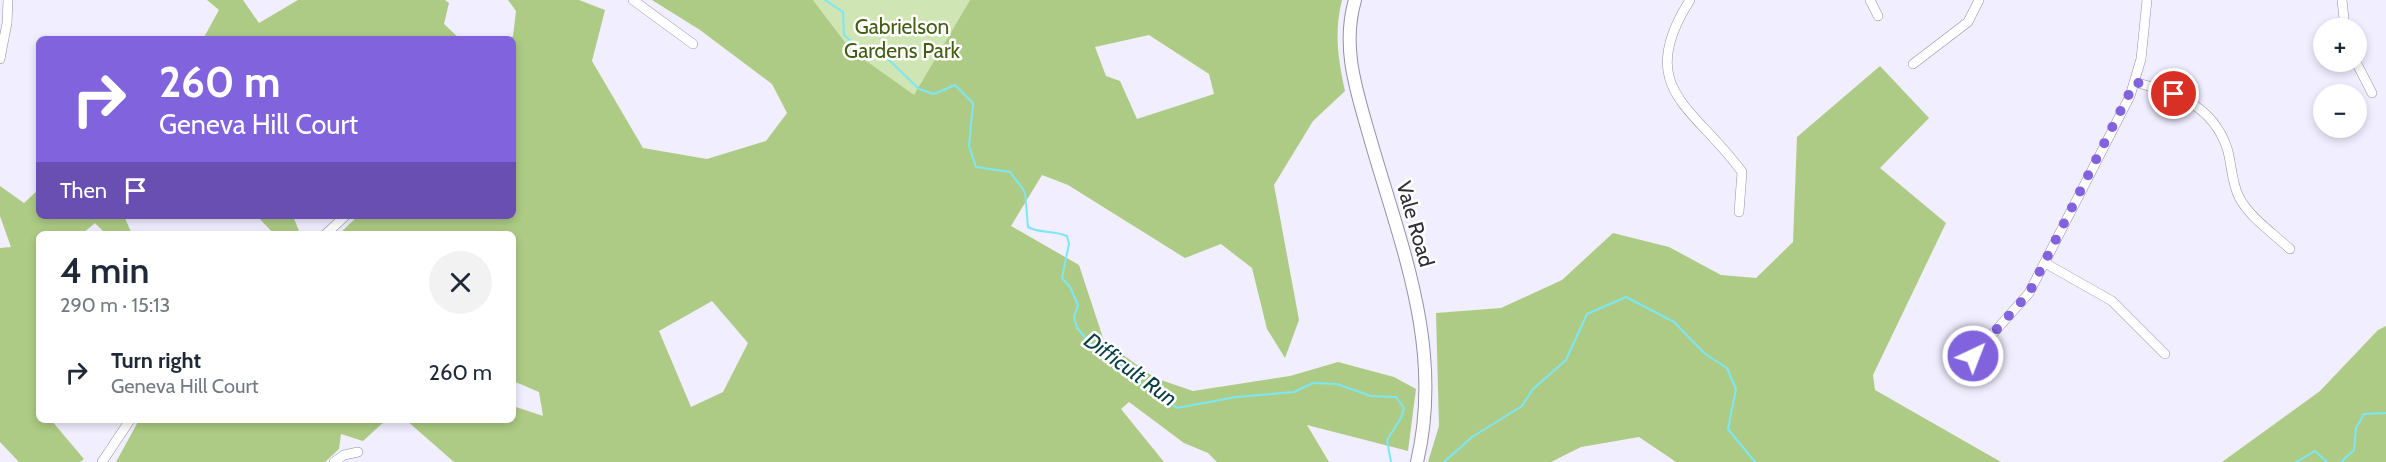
<!DOCTYPE html>
<html lang="en">
<head>
<meta charset="utf-8">
<style>
	:root { --surface:#fff; --page:#f2f2f3; --text:#1f2937; --muted:#747a83 }
	body { margin:0; font-family:Cabin,sans-serif; background:var(--page); color:var(--text); height:100vh; display:flex; flex-direction:column; font-size:22px; white-space:nowrap }
	* { box-sizing:border-box; margin:0 }
	p { font-size:20px; color:var(--muted) }
	.icon { flex:none; width:33px; height:33px; fill:none; stroke:currentColor; stroke-width:2; stroke-linecap:round; stroke-linejoin:round }
	.map { position:relative; flex:1; overflow:hidden }
	.details { position:absolute; left:36px; top:231px; width:480px; height:192px; display:flex; flex-direction:column; background:var(--surface); border-radius:9px; box-shadow:0 3px 9px #0003 }
	.details>* { flex:none }
	.banner { position:absolute; left:36px; top:36px; width:480px; height:183px; border-radius:9px; box-shadow:0 3px 9px #0003; background:#8263de; color:#fff; overflow:hidden }
	.controls { position:absolute; left:2313px; top:18px; display:grid; gap:12px }
	.controls a { display:grid; place-items:center; width:54px; height:54px; border-radius:50%; background:var(--surface); box-shadow:0 3px 9px #0003; font-size:30px }
	.pin { position:absolute; display:grid; place-items:center; width:51px; height:51px; color:#fff; margin:-26px; border:3px solid #fff; border-radius:50%; box-shadow:0 2px 6px #0007 }
	.me { position:absolute; width:66px; margin:-33px; rotate:43deg; stroke-linejoin:round; filter:drop-shadow(0 0 4px #0008) }
	.turn { display:flex; align-items:center; gap:21px; height:126px; padding:0 24px; font-size:27px }
	.turn .icon { width:78px; height:78px; stroke-width:2.5 }
	.turn b { display:block; font-size:42px; line-height:51px }
	.then { display:flex; align-items:center; height:57px; padding:0 24px; background:#0003; gap:12px; font-size:22px }
	.round { display:grid; place-items:center; flex:none; width:63px; height:63px; border-radius:32px; background:var(--page) }
	.head { display:flex; align-items:center; justify-content:space-between; height:102px; padding:0 24px }
	h1 { font-size:36px; font-weight:600; line-height:45px }
	ul { padding:0; list-style:none }
	li { display:flex; align-items:center; gap:18px; height:78px; padding:0 24px }
	li div { flex:1 }
	li b { display:block; font-size:22px }
	li em { font-style:normal }
	.map>svg:first-child { display:block }
	.green { fill:#cfe5b3 }
	.forest { fill:#adcb84; fill-rule:evenodd }
	.lines { fill:none; stroke-linecap:round; stroke-linejoin:round }
	.stream { stroke:#7ce7f6; stroke-width:2 }
	.minor-casing { stroke:#9491a4; stroke-width:10 }
	.secondary-casing { stroke:#9491a4; stroke-width:14 }
	.minor { stroke:#fff; stroke-width:9 }
	.secondary { stroke:#fff; stroke-width:12 }
	.route { stroke:#8263de; stroke-width:10; stroke-dasharray:0 18 }
	.labels { text-anchor:middle; stroke-width:5; stroke-linejoin:round; paint-order:stroke }
	.park-label { font-size:21px; fill:#445e13; stroke:#fff }
	.street-label { font-size:21px; fill:#2f2e35; stroke:#fff }
	.water-label { font-size:22px; font-style:italic; fill:#083d43; stroke:#fff }
</style>
</head>
<body>
<div class="map">
<svg width="2386" height="462" viewBox="0 0 2386 462">
	<rect width="100%" height="100%" fill="#f1eeff"/>
	<path class="green" d="M813 0H970L914 96 851 50Z"/>
	<g class="forest">
		<path d="M207 0H243L259 23 298 0H445L449 3 444 24 460 39H203L219 10Z"/>
		<path d="M508 0H579L605 10 592 61 643 148 707 159 766 141 787 113 772 84 700 30 652 0H813L851 50 914 95 970 0H1342C1334 32 1338 59 1345 91L1313 121 1274 185 1299 320 1285 358 1267 329 1252 268 1221 244 1185 258 1068 185 1042 175 1011 226 1079 265 1104 341 1155 378 1193 391 1290 376 1338 362 1394 377 1416 389 1408 451 1307 425 1329 462H1217L1208 453 1184 443 1129 402 1121 409 1164 462H454L406 420H513V406L543 416 539 392 513 381V234H339L358 216H513V39H509L513 36 516 11ZM1149 35 1209 74 1214 94 1137 119 1120 81 1106 76 1095 47ZM712 301 748 343 723 392 691 407 659 331Z"/>
		<path d="M1880 66 1929 118 1880 168 1946 223 1873 375 1875 390 2001 462H1676L1639 437 1581 447 1551 462H1428L1439 426 1436 313 1501 308 1562 280 1613 233 1669 247 1721 275 1756 278 1793 242 1797 137Z"/>
		<path d="M0 186 24 203 39 189V216H124L132 234H106L95 223 82 234H39V420H51L84 459 80 462H19L0 442V248L11 247 0 216Z"/>
		<path d="M257 216H293L299 231 274 234Z"/>
		<path d="M2386 326V462H2222L2320 391 2378 330Z"/>
		<path d="M139 420H386L363 441 341 434 339 449 325 462H116Z"/>
	</g>
	<g class="lines">
		<g class="stream">
			<path d="M825 0 843 12 844 35 860 49 883 54 919 89 934 94 955 85 973 103 969 146 976 167 1010 172 1025 192 1028 227C1041 234 1054 230 1067 236L1069 244 1062 278 1070 287 1078 305 1074 317 1077 328 1094 347 1105 352 1144 386 1177 408 1236 397 1294 392 1313 383 1337 384 1371 396 1396 397 1404 408 1401 418 1387 440 1391 462"/>
			<path d="M1444 462 1472 437 1522 406 1533 389 1566 360 1587 314 1626 297 1674 322 1704 353 1727 368 1736 389 1728 429 1755 462"/>
			<path d="M2296 462 2315 451 2327 462"/>
			<path d="M2341 462 2354 450 2356 428 2364 414 2386 413"/>
		</g>
		<g class="minor-casing">
			<g id="minor">
				<path d="M633 0 693 44"/>
				<path d="M1690 0C1633 89 1695 107 1742 172L1739 212"/>
				<path d="M1870 0 1878 16"/>
				<path d="M2342 0 2345 28"/>
				<path d="M0 59 7 23 8 0"/>
				<path d="M2356 62 2372 93"/>
				<path d="M1913 64 1968 22 1979 0"/>
				<path d="M2135 82C2176 94 2212 104 2227 148 2232 164 2231 181 2239 197 2250 218 2273 233 2290 249"/>
				<path d="M326 234 345 216"/>
				<path d="M2045 263 2112 301 2165 354"/>
				<path d="M1973 356 2029 293 2130 96 2141 59 2147 0"/>
				<path d="M102 462 130 420"/>
				<path d="M334 462 344 455 358 452"/>
			</g>
		</g>
		<g class="secondary-casing">
			<path id="secondary" d="M1355 0C1341 48 1357 92 1370 138 1401 246 1444 348 1417 462"/>
		</g>
		<use href="#minor" class="minor"/>
		<use href="#secondary" class="secondary"/>
	</g>
	<g class="lines">
		<path class="route" d="M1973 356 2029 293 2135 82 2174 94"/>
	</g>
	<g class="labels">
		<g class="park-label">
			<text x="902" y="34">Gabrielson<tspan x="902" dy="24">Gardens Park</tspan></text>
		</g>
		<g class="street-label">
			<text transform="translate(1415 224) rotate(74)" y="7">Vale Road</text>
		</g>
		<g class="water-label">
			<text transform="translate(1131 369) rotate(36)" y="8">Difficult Run</text>
		</g>
	</g>
</svg>
<div class="controls">
<a>+</a>
<a>−</a>
</div>
<div class="pin" style="left:2174px;top:94px;background:#d93025"><svg class="icon" aria-label="arrive" viewBox="0 0 24 24"><path d="M6 21V4h12l-3 4 3 4H6"/></svg></div>
<svg class="me" style="left:1973px;top:356px" viewBox="-20 -20 40 40"><circle r="17" fill="#8263de" stroke="#fff" stroke-width="3"/><path d="M0-11L8 9 0 5-8 9z" fill="#fff"/></svg>
<div class="banner">
<div class="turn"><svg class="icon" aria-label="right" viewBox="0 0 24 24"><path d="M7 20v-9h11M14 6l5 5-5 5"/></svg><div><b>260 m</b>Geneva Hill Court</div></div>
<div class="then">Then<svg class="icon" aria-label="arrive" viewBox="0 0 24 24"><path d="M6 21V4h12l-3 4 3 4H6"/></svg></div>
</div>
<section class="details">
<div class="head"><div><h1>4 min</h1><p>290 m · 15:13</p></div><a class="round"><svg class="icon" aria-label="close" viewBox="0 0 24 24"><path d="M6 6l12 12M18 6L6 18"/></svg></a></div>
<ul>
<li><svg class="icon" aria-label="right" viewBox="0 0 24 24"><path d="M7 20v-9h11M14 6l5 5-5 5"/></svg><div><b>Turn right</b><p>Geneva Hill Court</p></div><em>260 m</em></li>
</ul>
</section>
</div>
</body>
</html>
